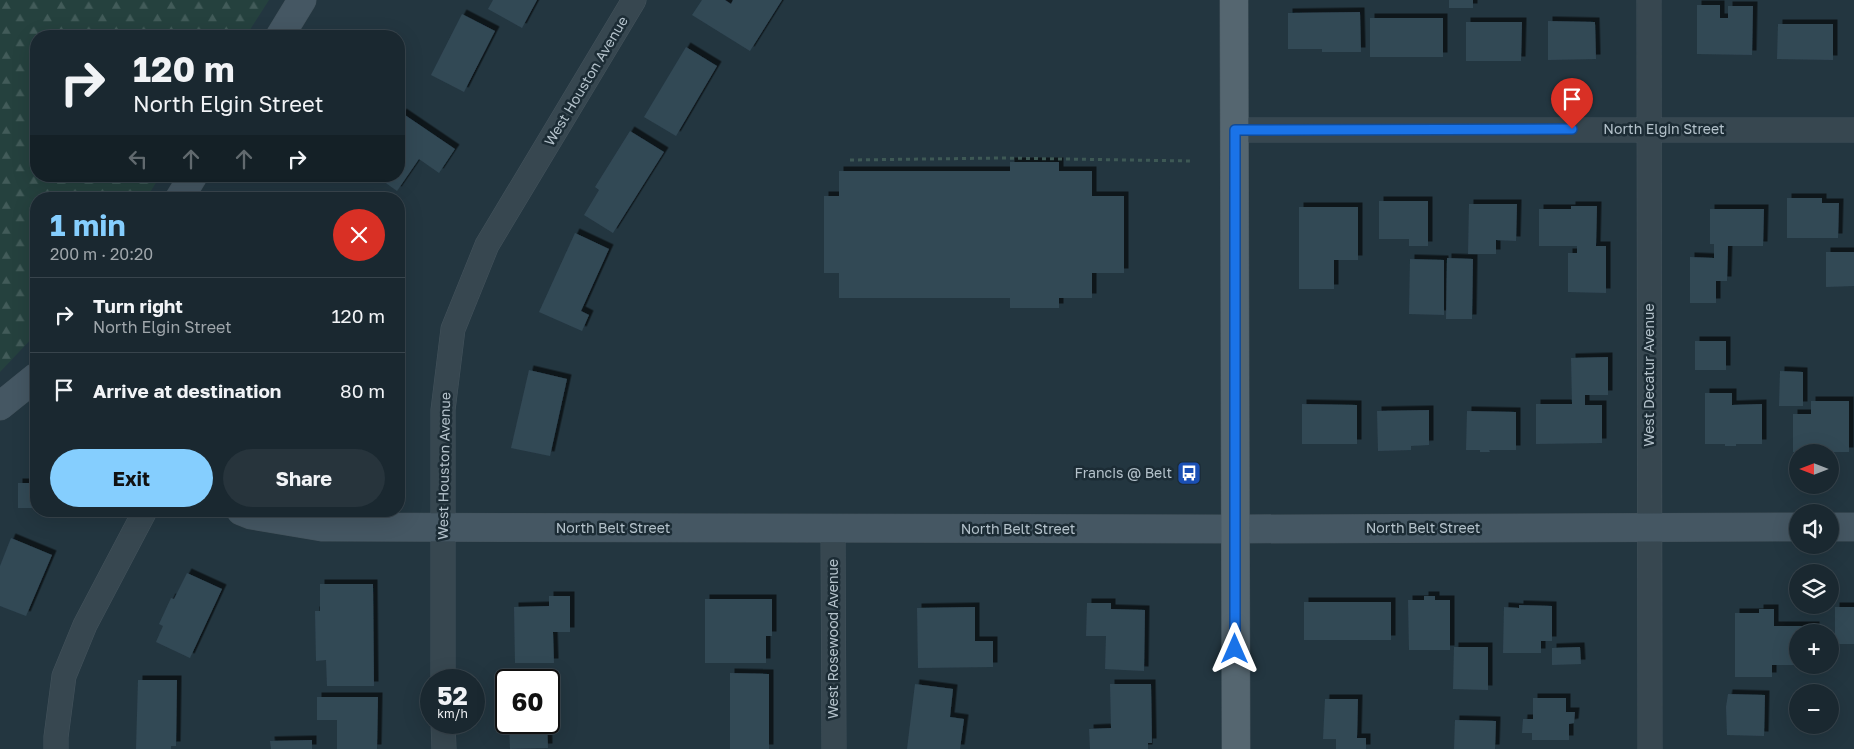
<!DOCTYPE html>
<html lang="en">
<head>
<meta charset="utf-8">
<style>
	:root { --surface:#1a2830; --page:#27343c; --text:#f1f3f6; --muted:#9fa6ab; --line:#38444c; --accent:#85cefe }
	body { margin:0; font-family:"Golos Text",sans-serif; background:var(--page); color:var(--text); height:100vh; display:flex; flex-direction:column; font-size:19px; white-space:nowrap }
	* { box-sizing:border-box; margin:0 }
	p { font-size:16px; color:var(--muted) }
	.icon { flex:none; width:28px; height:28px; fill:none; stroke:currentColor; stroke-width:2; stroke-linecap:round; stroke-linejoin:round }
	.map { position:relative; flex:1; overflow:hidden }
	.details { position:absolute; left:30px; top:192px; width:375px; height:325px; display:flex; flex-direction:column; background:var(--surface); border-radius:20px; box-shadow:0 5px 20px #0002,0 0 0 1px var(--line) }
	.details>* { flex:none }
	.banner { position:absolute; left:30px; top:30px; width:375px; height:152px; border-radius:20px; box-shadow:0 5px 20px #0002,0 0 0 1px var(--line); background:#1a2830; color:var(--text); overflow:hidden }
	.needle { width:32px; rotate:270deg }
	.controls { position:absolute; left:1789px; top:444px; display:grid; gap:10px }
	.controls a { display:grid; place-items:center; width:50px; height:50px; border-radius:50%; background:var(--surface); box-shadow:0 5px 20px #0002,0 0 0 1px var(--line); font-size:25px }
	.speed { position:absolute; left:420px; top:669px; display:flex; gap:10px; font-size:25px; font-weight:700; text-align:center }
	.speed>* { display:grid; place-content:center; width:65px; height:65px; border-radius:50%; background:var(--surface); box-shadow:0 5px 20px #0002,0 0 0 1px var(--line); line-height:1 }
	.speed small { font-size:12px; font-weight:400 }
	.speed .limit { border:2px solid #111; border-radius:8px; background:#fff; color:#111 }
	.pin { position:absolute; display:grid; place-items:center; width:42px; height:42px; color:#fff; margin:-51px -21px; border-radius:50% 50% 50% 0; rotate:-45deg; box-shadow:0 0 5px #0007 }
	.pin .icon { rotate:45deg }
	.me { position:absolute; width:55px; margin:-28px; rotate:0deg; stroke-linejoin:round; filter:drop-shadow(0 0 4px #0008) }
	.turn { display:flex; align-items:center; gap:18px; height:105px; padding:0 20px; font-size:22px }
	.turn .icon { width:65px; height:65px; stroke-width:2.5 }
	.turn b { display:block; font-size:35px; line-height:42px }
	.lanes { display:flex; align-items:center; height:48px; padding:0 20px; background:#0003; justify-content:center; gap:25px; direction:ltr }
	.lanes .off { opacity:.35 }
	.round { display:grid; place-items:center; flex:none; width:52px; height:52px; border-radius:26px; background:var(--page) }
	.summary { display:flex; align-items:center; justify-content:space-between; height:85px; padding:0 20px }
	h1 { font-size:30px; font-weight:700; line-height:38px; color:var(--accent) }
	.action { display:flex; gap:10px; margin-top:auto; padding:10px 20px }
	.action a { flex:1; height:58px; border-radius:30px; background:var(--accent); color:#111; font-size:20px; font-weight:700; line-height:58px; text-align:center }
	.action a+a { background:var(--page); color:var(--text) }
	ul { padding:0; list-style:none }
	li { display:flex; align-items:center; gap:15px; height:75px; padding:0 20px; border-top:1px solid var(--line) }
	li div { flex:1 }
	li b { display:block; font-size:19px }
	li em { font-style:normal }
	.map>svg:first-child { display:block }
	.forest { fill:url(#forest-firs) }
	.building { fill:#324855; filter:url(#shadow) }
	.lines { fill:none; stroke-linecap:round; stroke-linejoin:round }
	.street-casing { stroke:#44535c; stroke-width:25 }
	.secondary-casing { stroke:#44535c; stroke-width:29 }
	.primary-casing { stroke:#44535c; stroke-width:29 }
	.path { stroke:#3e5955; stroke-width:3; stroke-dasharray:4 4; stroke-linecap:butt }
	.street { stroke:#374750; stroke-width:24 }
	.secondary { stroke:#455763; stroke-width:28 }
	.primary { stroke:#556670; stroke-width:28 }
	.route-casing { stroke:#114b97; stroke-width:12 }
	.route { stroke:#1a73e8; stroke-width:9 }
	.labels { text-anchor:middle; stroke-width:5; stroke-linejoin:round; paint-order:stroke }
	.street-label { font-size:14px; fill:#b4c2cb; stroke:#1c2c35 }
	.poi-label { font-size:14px; fill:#b4c2cb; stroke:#1c2c35; text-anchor:end }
</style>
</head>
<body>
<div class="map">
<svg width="1854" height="749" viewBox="0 0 1854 749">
	<defs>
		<pattern id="forest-firs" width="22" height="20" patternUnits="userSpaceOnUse" patternTransform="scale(1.25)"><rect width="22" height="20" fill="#25413e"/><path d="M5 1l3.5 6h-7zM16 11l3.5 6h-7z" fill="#425b59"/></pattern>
		<filter id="shadow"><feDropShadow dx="4.5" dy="-4.5" stdDeviation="0" flood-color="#0009"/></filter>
	</defs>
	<rect width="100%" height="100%" fill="#233640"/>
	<path class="forest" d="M0 0H269L246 36H36V176H160L146 199H36V334L0 372Z"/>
	<g class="building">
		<path d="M493 0H537L522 28 488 9Z"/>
		<path d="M702 0H725L731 4 733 0H782L750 51 692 15Z"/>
		<rect x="1449" y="0" width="24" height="8"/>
		<path d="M1697 5H1720V18H1728V6H1753L1752 55 1697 54Z"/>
		<path d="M1360 12 1361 52H1322V49H1288V13Z"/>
		<path d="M462 14 495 31 464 92 431 75Z"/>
		<rect x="1370" y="18" width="73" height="39"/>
		<path d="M1548 21 1595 22 1596 59 1548 60Z"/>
		<path d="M1466 22H1522L1521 61H1466Z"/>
		<path d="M1778 24H1833V60L1777 59Z"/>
		<path d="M686 47 717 66 676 136 644 117Z"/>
		<path d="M402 113 455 149 439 173 419 159 397 191 376 176H399V118Z"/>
		<path d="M630 131 664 152 613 233 584 215 599 190 595 187Z"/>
		<path d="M1010 162H1059V171H1092V196H1124V273H1092V298H1059V308H1010V298H839V273H824V196H839V171H1010Z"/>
		<path d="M1787 198H1822V203H1839L1838 238H1787Z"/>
		<path d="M1379 201H1428V246H1409V239H1379Z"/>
		<path d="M1469 204H1517L1516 241 1496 240V254H1468Z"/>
		<path d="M1571 206H1597L1596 246H1606V293L1568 292V253H1577V246H1539V209H1571Z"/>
		<path d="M1299 207H1358V260H1334V289H1299Z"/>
		<path d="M1710 209H1764L1763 246H1728L1727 281H1716V303H1690V257L1714 258V244H1710Z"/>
		<path d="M575 233 609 249 581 311 589 315 582 331 539 312Z"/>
		<path d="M1826 252H1854V286L1826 287Z"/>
		<path d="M1447 258 1473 259 1472 319H1446Z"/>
		<path d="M1410 259 1444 260V315L1409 314Z"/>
		<rect x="1695" y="341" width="31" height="29"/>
		<path d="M1608 357V395H1585V405H1602V443L1536 444V404H1572L1571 358Z"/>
		<path d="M529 370 567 379 550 456 511 448Z"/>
		<path d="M1780 371 1803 372V406H1779Z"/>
		<path d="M1705 393H1732V405L1762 404V444H1736V446H1725V444H1705Z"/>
		<path d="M1811 401H1849V452H1793V414H1811Z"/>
		<path d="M1302 404 1357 405V444H1302Z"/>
		<path d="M1429 410V445L1411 446V450L1378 451 1377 411Z"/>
		<path d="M1467 411 1516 412V450H1489L1490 452H1480V450H1466Z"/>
		<rect x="18" y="483" width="18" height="25"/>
		<path d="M11 538 52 555 26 616 0 606V566Z"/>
		<path d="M187 573 222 589 190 658 156 642 163 626 159 624 171 598 174 599Z"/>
		<path d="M320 584H373L374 686H327L326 660 316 661 315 611H320Z"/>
		<path d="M549 596H570V632H553L554 663H515L514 607 549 606Z"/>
		<path d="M1424 596H1435V600H1450V650H1409L1408 600H1424Z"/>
		<path d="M705 599H772V636H766V663H705Z"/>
		<rect x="1304" y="602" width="87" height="38"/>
		<path d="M1087 603H1111V609L1145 610 1144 671 1105 669 1106 636H1086Z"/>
		<path d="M1519 605 1552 606V641H1541V653H1503L1504 607 1519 608Z"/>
		<path d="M975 607V641H993V667L918 668 917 608Z"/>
		<rect x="1835" y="607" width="19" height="37"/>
		<path d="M1759 609H1774V626H1815V632H1798V665H1772V677H1735V613H1759Z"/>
		<path d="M1454 647H1488V690L1453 689Z"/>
		<path d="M1580 647 1581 664 1552 665V648Z"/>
		<path d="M730 673 769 674V749H730Z"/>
		<path d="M508 674H546V680H509Z"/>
		<path d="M138 680H177L176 746H171V749H136Z"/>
		<path d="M915 684 953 689 950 717 964 719 960 749H907Z"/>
		<path d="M1110 684H1151L1152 743H1148V749H1090L1089 729 1111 728Z"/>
		<path d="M1728 694 1765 695 1764 736 1727 735 1726 707Z"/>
		<path d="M317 697H378L377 749H337V720H317Z"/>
		<path d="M1533 698H1566V712H1575L1574 723 1569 724V740H1532V733H1522L1523 719H1533Z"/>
		<path d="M1325 699H1358L1357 738H1366V749H1336V739H1323Z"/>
		<path d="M1455 720 1496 721 1495 749H1454Z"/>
		<path d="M509 722H547L548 748 510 749Z"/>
		<path d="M312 740V749H271L270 741Z"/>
	</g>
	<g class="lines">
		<g class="street-casing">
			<g id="street">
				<path d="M1649 0 1650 749"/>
				<path d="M1235 130H1854"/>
				<path d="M833 529 834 749"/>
				<path d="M443 680V410L453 329 487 245 634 0"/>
				<path d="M443 722 444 749"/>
				<path d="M56 749V737L64 676 85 625 145 511"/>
			</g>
		</g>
		<g class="secondary-casing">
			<g id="secondary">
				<path d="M280 36 302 0"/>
				<path d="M179 199 193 176"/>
				<path d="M0 406 36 377"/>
				<path d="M241 511 251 515 322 527 1235 529 1798 527"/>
				<path d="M1830 527H1854"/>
			</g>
		</g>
		<g class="primary-casing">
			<path id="primary" d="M1234 0 1236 749"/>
		</g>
		<path class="path" d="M850 160 1002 158 1191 161"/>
		<use href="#street" class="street"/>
		<use href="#secondary" class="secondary"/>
		<use href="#primary" class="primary"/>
	</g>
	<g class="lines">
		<g class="route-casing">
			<path id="route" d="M1235 649V130L1572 129"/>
		</g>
		<use href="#route" class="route"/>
	</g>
	<defs>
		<g id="bus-square" transform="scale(1.25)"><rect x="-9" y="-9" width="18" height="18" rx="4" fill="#1a4fb4" stroke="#1c2c35"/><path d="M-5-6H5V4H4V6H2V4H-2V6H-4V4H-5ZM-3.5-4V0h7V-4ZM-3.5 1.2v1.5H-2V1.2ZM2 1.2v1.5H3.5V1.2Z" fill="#fff"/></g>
	</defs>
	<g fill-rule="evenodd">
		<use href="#bus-square" x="1189" y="473"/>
	</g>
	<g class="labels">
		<g class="street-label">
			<text transform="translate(586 81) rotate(-59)" y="5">West Houston Avenue</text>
			<text x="1664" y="134">North Elgin Street</text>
			<text transform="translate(1649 375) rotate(-90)" y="5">West Decatur Avenue</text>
			<text transform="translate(444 466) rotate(-89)" y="5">West Houston Avenue</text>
			<text x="613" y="533">North Belt Street</text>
			<text x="1423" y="533">North Belt Street</text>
			<text x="1018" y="534">North Belt Street</text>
			<text transform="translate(833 639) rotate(-90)" y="5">West Rosewood Avenue</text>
		</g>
		<g class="poi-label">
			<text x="1172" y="478">Francis @ Belt</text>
		</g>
	</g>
</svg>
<div class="controls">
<a><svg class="needle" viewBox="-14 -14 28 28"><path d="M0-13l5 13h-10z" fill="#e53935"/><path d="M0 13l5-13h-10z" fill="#9fa6ab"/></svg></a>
<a><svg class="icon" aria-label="sound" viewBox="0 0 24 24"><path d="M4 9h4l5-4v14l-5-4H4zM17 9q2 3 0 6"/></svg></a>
<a><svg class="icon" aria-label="layers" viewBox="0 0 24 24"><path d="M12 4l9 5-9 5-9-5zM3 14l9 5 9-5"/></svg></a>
<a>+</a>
<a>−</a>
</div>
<div class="speed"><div>52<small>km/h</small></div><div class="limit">60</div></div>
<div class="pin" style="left:1572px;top:129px;background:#d93025"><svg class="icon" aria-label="arrive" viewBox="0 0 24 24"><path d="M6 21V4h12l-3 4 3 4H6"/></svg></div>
<svg class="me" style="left:1235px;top:649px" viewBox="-20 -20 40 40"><path d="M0-17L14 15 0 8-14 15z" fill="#1a73e8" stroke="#fff" stroke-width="4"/></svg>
<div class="banner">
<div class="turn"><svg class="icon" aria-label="right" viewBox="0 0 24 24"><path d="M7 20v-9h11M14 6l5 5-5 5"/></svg><div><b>120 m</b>North Elgin Street</div></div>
<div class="lanes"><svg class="icon off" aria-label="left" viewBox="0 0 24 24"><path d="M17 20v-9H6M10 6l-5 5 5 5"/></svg><svg class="icon off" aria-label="ahead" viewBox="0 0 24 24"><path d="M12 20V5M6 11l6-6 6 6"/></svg><svg class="icon off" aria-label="ahead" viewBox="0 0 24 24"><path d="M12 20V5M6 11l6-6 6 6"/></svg><svg class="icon" aria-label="right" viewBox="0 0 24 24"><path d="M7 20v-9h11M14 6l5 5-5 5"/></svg></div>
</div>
<section class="details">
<div class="summary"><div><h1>1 min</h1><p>200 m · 20:20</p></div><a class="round" style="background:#d93025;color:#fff"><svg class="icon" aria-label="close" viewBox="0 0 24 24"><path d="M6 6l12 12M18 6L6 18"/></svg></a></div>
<ul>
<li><svg class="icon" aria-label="right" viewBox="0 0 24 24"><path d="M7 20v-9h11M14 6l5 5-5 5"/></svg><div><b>Turn right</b><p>North Elgin Street</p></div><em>120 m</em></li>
<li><svg class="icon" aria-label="arrive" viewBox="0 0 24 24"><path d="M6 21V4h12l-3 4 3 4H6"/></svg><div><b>Arrive at destination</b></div><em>80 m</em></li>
</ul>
<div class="action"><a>Exit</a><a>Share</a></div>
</section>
</div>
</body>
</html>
